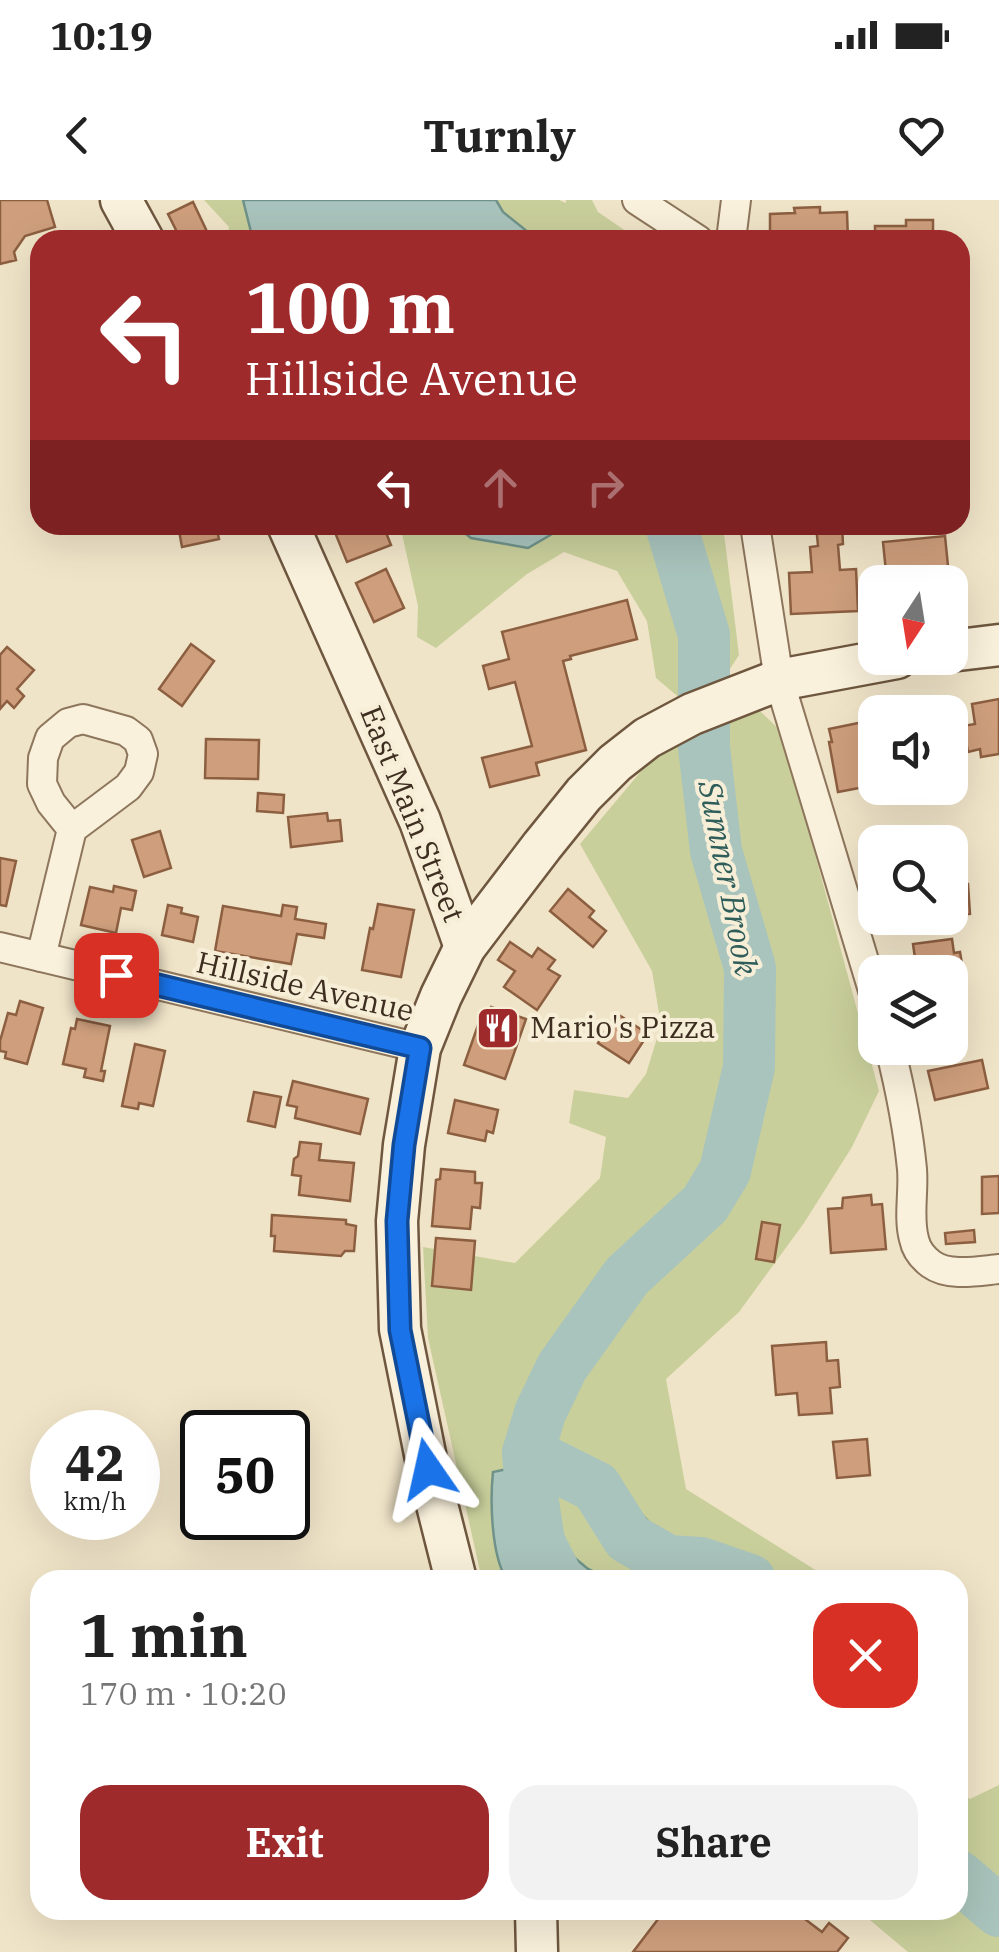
<!DOCTYPE html>
<html lang="en">
<head>
<meta charset="utf-8">
<style>
	:root { --surface:#fff; --page:#f2f2f2; --text:#222; --muted:#767676; --accent:#9e2a2b }
	body { margin:0; font-family:"IBM Plex Serif",serif; background:var(--page); color:var(--text); height:100vh; display:flex; flex-direction:column; font-size:38px; white-space:nowrap }
	* { box-sizing:border-box; margin:0 }
	p { font-size:32px; color:var(--muted) }
	.icon { flex:none; width:55px; height:55px; fill:none; stroke:currentColor; stroke-width:2; stroke-linecap:round; stroke-linejoin:round }
	.map { position:relative; flex:1; overflow:hidden }
	.panel { position:absolute; left:30px; top:1370px; width:938px; height:350px; display:flex; flex-direction:column; background:var(--surface); border-radius:30px; box-shadow:0 10px 40px #0002 }
	.panel>* { flex:none }
	.hud { position:absolute; left:30px; top:30px; width:940px; height:305px; border-radius:30px; box-shadow:0 10px 40px #0002; background:#9e2a2b; color:#fff; overflow:hidden }
	.needle { width:65px; rotate:192deg }
	.tools { position:absolute; left:858px; top:365px; display:grid; gap:20px }
	.tools a { display:grid; place-items:center; width:110px; height:110px; border-radius:20px; background:var(--surface); box-shadow:0 10px 40px #0002; font-size:50px }
	.speed { position:absolute; left:30px; top:1210px; display:flex; gap:20px; font-size:50px; font-weight:700; text-align:center }
	.speed>* { display:grid; place-content:center; width:130px; height:130px; border-radius:50%; background:var(--surface); box-shadow:0 10px 40px #0002; line-height:1 }
	.speed small { font-size:25px; font-weight:400 }
	.speed .limit { border:5px solid #111; border-radius:15px; background:#fff; color:#111 }
	.pin { position:absolute; display:grid; place-items:center; width:85px; height:85px; color:#fff; margin:-42px; border-radius:20px; box-shadow:0 5px 15px #0006 }
	.me { position:absolute; width:110px; margin:-55px; rotate:349deg; stroke-linejoin:round; filter:drop-shadow(0 0 8px #0008) }
	.turn { display:flex; align-items:center; gap:35px; height:210px; padding:0 50px; font-size:45px }
	.turn .icon { width:130px; height:130px; stroke-width:2.5 }
	.turn b { display:block; font-size:70px; line-height:85px }
	.lanes { display:flex; align-items:center; height:95px; padding:0 50px; background:#0003; justify-content:center; gap:50px; direction:ltr }
	.lanes .off { opacity:.35 }
	.round { display:grid; place-items:center; flex:none; width:105px; height:105px; border-radius:30px; background:var(--page) }
	.head { display:flex; align-items:center; justify-content:space-between; height:170px; padding:0 50px }
	h1 { font-size:60px; font-weight:700; line-height:75px }
	.button { display:flex; gap:20px; margin-top:auto; padding:20px 50px }
	.button a { flex:1; height:115px; border-radius:30px; background:var(--accent); color:#fff; font-size:40px; font-weight:700; line-height:115px; text-align:center }
	.button a+a { background:var(--page); color:var(--text) }
	.status { display:flex; justify-content:space-between; align-items:center; height:70px; padding:0 50px; background:var(--surface); direction:ltr }
	.status svg { height:28px; fill:currentColor }
	header { display:flex; justify-content:space-between; align-items:center; height:130px; padding:0 50px; background:var(--surface); font-size:45px; font-weight:700 }
	.map>svg:first-child { display:block }
	.green { fill:#c9cf9b }
	.water { fill:#a9c4bc; stroke:#6f938a; stroke-width:2.5 }
	.lines { fill:none; stroke-linecap:round; stroke-linejoin:round }
	.river { stroke:#a9c4bc; stroke-width:52 }
	.building { fill:#cf9f7d; stroke:#8d5f41; stroke-width:2.5 }
	.street-casing { stroke:#8d765c; stroke-width:32 }
	.secondary-casing { stroke:#6f573f; stroke-width:45 }
	.street { stroke:#faf1dc; stroke-width:28 }
	.secondary { stroke:#faf1dc; stroke-width:40 }
	.route-casing { stroke:#114b97; stroke-width:25 }
	.route { stroke:#1a73e8; stroke-width:18 }
	.labels { text-anchor:middle; stroke-width:8; stroke-linejoin:round; paint-order:stroke }
	.street-label { font-size:30px; fill:#3d2e20; stroke:#f7eed8 }
	.poi-label { font-size:30px; fill:#3d2e20; stroke:#f7eed8; text-anchor:start }
	.water-label { font-size:32px; font-style:italic; fill:#2f5d5a; stroke:#f7eed8 }
</style>
</head>
<body>
<div class="status"><b>10:19</b><svg viewBox="0 0 49 12"><path d="M0 12V9h3v3zM5 12V6h3v6zM10 12V3h3v9zM15 12V0h3v12zM26 1h20v11H26zM47 4h2v5h-2z"/></svg></div>
<header><svg class="icon" aria-label="back" viewBox="0 0 24 24"><path d="M15 5l-7 7 7 7"/></svg>Turnly<svg class="icon" aria-label="heart" viewBox="0 0 24 24"><path d="M12 20l-8-8c-3-5 5-10 8-4 3-6 11-1 8 4z"/></svg></header>
<div class="map">
<svg width="999" height="1752" viewBox="0 0 999 1752">
	<rect width="100%" height="100%" fill="#f0e4c8"/>
	<g class="green">
		<path d="M204 0H559L566 3V0H592L598 12 639 40H226L229 27Z"/>
		<path d="M400 325H723L739 455 728 472 682 500 656 478 647 421 617 371 564 352 527 374 436 448 417 437 418 406Z"/>
		<path d="M760 511 782 532 879 891 852 947 804 1023 739 1112 666 1179 686 1289 825 1376 826 1380H482L428 1138 423 1047 515 1063 600 978 606 937 569 923 574 890 628 898 646 874 661 825 652 771 580 644 658 551Z"/>
		<path d="M999 1585V1752H908L858 1710H958V1590L970 1599Z"/>
	</g>
	<g class="water">
		<path d="M243 0H496L503 12 538 40H253Z"/>
		<path d="M451 325H560L559 330 528 348 471 338 456 326Z"/>
		<path d="M507 1269H521L544 1285 549 1291 555 1331 565 1350 588 1369 611 1380H507C491 1356 490 1300 493 1272Z"/>
		<path d="M611 1292C631 1298 643 1319 659 1331 667 1337 677 1342 686 1348 713 1364 758 1364 790 1380 764 1380 682 1385 663 1374 656 1370 652 1363 645 1359 624 1345 608 1329 599 1305L600 1299Z"/>
	</g>
	<g class="lines">
		<g class="river">
			<path d="M528 1253 596 1287 628 1338 668 1361 701 1363 750 1380"/>
			<path d="M558 1380 539 1342 531 1289 528 1253 540 1213 562 1167 627 1076 705 1004 725 971 749 867 750 768 716 651 704 547V435L671 325"/>
			<path d="M958 1676 999 1711"/>
		</g>
	</g>
	<g class="building">
		<path d="M0 0H47L55 27 25 36 14 52 16 60 0 64Z"/>
		<path d="M193 2 211 40H181L168 14Z"/>
		<path d="M820 7V13L847 12 848 40H770V14L795 13 794 8Z"/>
		<path d="M906 20H933V40H875V26H906Z"/>
		<path d="M178 325H216L219 339 182 347Z"/>
		<path d="M346 325H383L391 345 347 362 334 330Z"/>
		<path d="M816 325H842L843 344 838 345 840 370 856 369 858 411 791 414 789 373 812 372 810 347 818 346Z"/>
		<path d="M945 336 949 376 887 382 883 342Z"/>
		<path d="M386 369 404 408 374 422 356 383Z"/>
		<path d="M627 400 637 439 570 456 571 459 563 461 586 550 536 563 539 575 490 587 482 558 532 546 515 482 489 489 483 466 509 459 502 432Z"/>
		<path d="M191 444 214 461 182 506 159 489Z"/>
		<path d="M7 447 34 470 17 489 24 496 14 508 7 501 0 509V455Z"/>
		<path d="M999 499V554L981 557 980 549 968 552 963 526 975 524 972 504Z"/>
		<path d="M873 520 875 531V585L838 592 829 542H832L829 529Z"/>
		<path d="M206 539 259 540 258 579 205 578Z"/>
		<path d="M258 593 284 595 283 613 257 611Z"/>
		<path d="M327 613 328 621 340 620 342 641 291 647 288 617Z"/>
		<path d="M160 631 171 668 144 677 132 640Z"/>
		<path d="M0 658 16 661 6 706 0 705Z"/>
		<path d="M950 677H955L956 685 968 684 970 714 950 716Z"/>
		<path d="M114 686 136 691 132 710 121 708 116 733 81 725 90 687 113 692Z"/>
		<path d="M568 689 594 711 589 717 606 731 593 747 550 711Z"/>
		<path d="M378 704 414 710 401 777 362 770 370 728 373 729Z"/>
		<path d="M168 705 182 708 181 713 198 717 193 742 162 735Z"/>
		<path d="M283 705 297 707 295 719 326 724 324 738 297 734 291 764 215 751 223 706 281 716Z"/>
		<path d="M952 739 954 753 960 752 962 764 956 765 958 781 950 782V772H917L913 744Z"/>
		<path d="M510 742 532 757 538 748 555 760 548 769 560 776 537 810 504 787 515 771 498 760Z"/>
		<path d="M20 801 43 808 27 864 5 858 6 852 0 851V841L8 813 16 815Z"/>
		<path d="M491 807 526 819 505 879 464 865 478 825 484 827Z"/>
		<path d="M616 813 648 834 629 863 598 843Z"/>
		<path d="M77 819 110 826 101 871H105L103 881 84 877 86 869 63 864 71 828 75 829Z"/>
		<path d="M135 844 165 851 153 906 139 903 138 909 122 906Z"/>
		<path d="M982 860 988 888 935 900 928 871Z"/>
		<path d="M293 881 368 899 360 934 295 918 297 907 287 905Z"/>
		<path d="M254 892 281 897 275 927 248 921Z"/>
		<path d="M455 900 498 910 493 933 487 931 485 941 448 933Z"/>
		<path d="M300 942 321 944 319 960 354 963 350 1001 299 995 301 976 292 975 294 959 298 956Z"/>
		<path d="M441 969 475 972V983H482L480 1008 472 1007 470 1029 432 1026 436 980 440 979Z"/>
		<path d="M999 976V1013L982 1014V977Z"/>
		<path d="M871 995 872 1005 882 1004 886 1049 831 1053 828 1009 842 1008 843 998Z"/>
		<path d="M272 1015 346 1020V1024L356 1026 354 1051H345L341 1056 274 1051 275 1036H271Z"/>
		<path d="M762 1022 780 1025 774 1062 756 1059Z"/>
		<path d="M974 1030 975 1042 946 1044 945 1033Z"/>
		<path d="M436 1038 475 1041 471 1090 432 1086Z"/>
		<path d="M826 1142 827 1161 838 1160 840 1187 830 1188 832 1213 799 1215 797 1193 776 1195 772 1146Z"/>
		<path d="M867 1239 870 1275 837 1278 833 1242Z"/>
		<path d="M665 1710H793L822 1732 829 1723 848 1738 837 1752H633Z"/>
	</g>
	<g class="lines">
		<g class="street-casing">
			<g id="street">
				<path d="M637 0 698 40"/>
				<path d="M731 40 736 0"/>
				<path d="M755 325 779 480 875 797"/>
				<path d="M0 747 420 848"/>
				<path d="M41 757 72 629 128 587 139 572 143 554 138 540 126 531 83 519 68 523 50 538 43 558 42 584 51 603 72 629"/>
				<path d="M890 848C900 888 908 928 912 969 914 992 908 1017 914 1039 916 1049 923 1058 931 1064 949 1077 978 1071 999 1069"/>
			</g>
		</g>
		<g class="secondary-casing">
			<g id="secondary">
				<path d="M121 0 143 40"/>
				<path d="M288 325 420 621 465 747"/>
				<path d="M950 451 999 445"/>
				<path d="M456 1380 428 1269 400 1129 397 1021 404 945 420 848 441 796 465 747 542 646 584 594 615 563 647 538 692 514 779 480 897 458"/>
				<path d="M536 1710 537 1752"/>
			</g>
		</g>
		<use href="#street" class="street"/>
		<use href="#secondary" class="secondary"/>
	</g>
	<g class="lines">
		<g class="route-casing">
			<path id="route" d="M116 775 420 848 404 945 397 1021 400 1130 428 1269"/>
		</g>
		<use href="#route" class="route"/>
	</g>
	<defs>
		<g id="restaurant-square" transform="scale(2.25)"><rect x="-9" y="-9" width="18" height="18" rx="4" fill="#9e2a2b" stroke="#f7eed8"/><path d="M-5-6h1v4h1v-4h1v4h1v-4h1v5L-1.5 .5V6h-2V.5L-5-1ZM5-6V6H3V1.5H1.5Q1.5-4 5-6Z" fill="#fff"/></g>
	</defs>
	<g fill-rule="evenodd">
		<use href="#restaurant-square" x="498" y="828"/>
	</g>
	<g class="labels">
		<g class="street-label">
			<text transform="translate(412 614) rotate(68)" y="10">East Main Street</text>
			<text transform="translate(305 787) rotate(13)" y="10">Hillside Avenue</text>
		</g>
		<g class="poi-label">
			<text x="530" y="838">Mario's Pizza</text>
		</g>
		<g class="water-label">
			<text transform="translate(728 678) rotate(79)" y="11">Sumner Brook</text>
		</g>
	</g>
</svg>
<div class="tools">
<a><svg class="needle" viewBox="-14 -14 28 28"><path d="M0-13l5 13h-10z" fill="#e53935"/><path d="M0 13l5-13h-10z" fill="#767676"/></svg></a>
<a><svg class="icon" aria-label="sound" viewBox="0 0 24 24"><path d="M4 9h4l5-4v14l-5-4H4zM17 9q2 3 0 6"/></svg></a>
<a><svg class="icon" aria-label="search" viewBox="0 0 24 24"><circle cx="10" cy="10" r="6"/><path d="M15 15l6 6"/></svg></a>
<a><svg class="icon" aria-label="layers" viewBox="0 0 24 24"><path d="M12 4l9 5-9 5-9-5zM3 14l9 5 9-5"/></svg></a>
</div>
<div class="speed"><div>42<small>km/h</small></div><div class="limit">50</div></div>
<div class="pin" style="left:116px;top:775px;background:#d93025"><svg class="icon" aria-label="arrive" viewBox="0 0 24 24"><path d="M6 21V4h12l-3 4 3 4H6"/></svg></div>
<svg class="me" style="left:428px;top:1269px" viewBox="-20 -20 40 40"><path d="M0-17L14 15 0 8-14 15z" fill="#1a73e8" stroke="#fff" stroke-width="4"/></svg>
<div class="hud">
<div class="turn"><svg class="icon" aria-label="left" viewBox="0 0 24 24"><path d="M17 20v-9H6M10 6l-5 5 5 5"/></svg><div><b>100 m</b>Hillside Avenue</div></div>
<div class="lanes"><svg class="icon" aria-label="left" viewBox="0 0 24 24"><path d="M17 20v-9H6M10 6l-5 5 5 5"/></svg><svg class="icon off" aria-label="ahead" viewBox="0 0 24 24"><path d="M12 20V5M6 11l6-6 6 6"/></svg><svg class="icon off" aria-label="right" viewBox="0 0 24 24"><path d="M7 20v-9h11M14 6l5 5-5 5"/></svg></div>
</div>
<section class="panel">
<div class="head"><div><h1>1 min</h1><p>170 m · 10:20</p></div><a class="round" style="background:#d93025;color:#fff"><svg class="icon" aria-label="close" viewBox="0 0 24 24"><path d="M6 6l12 12M18 6L6 18"/></svg></a></div>
<div class="button"><a>Exit</a><a>Share</a></div>
</section>
</div>
</body>
</html>
